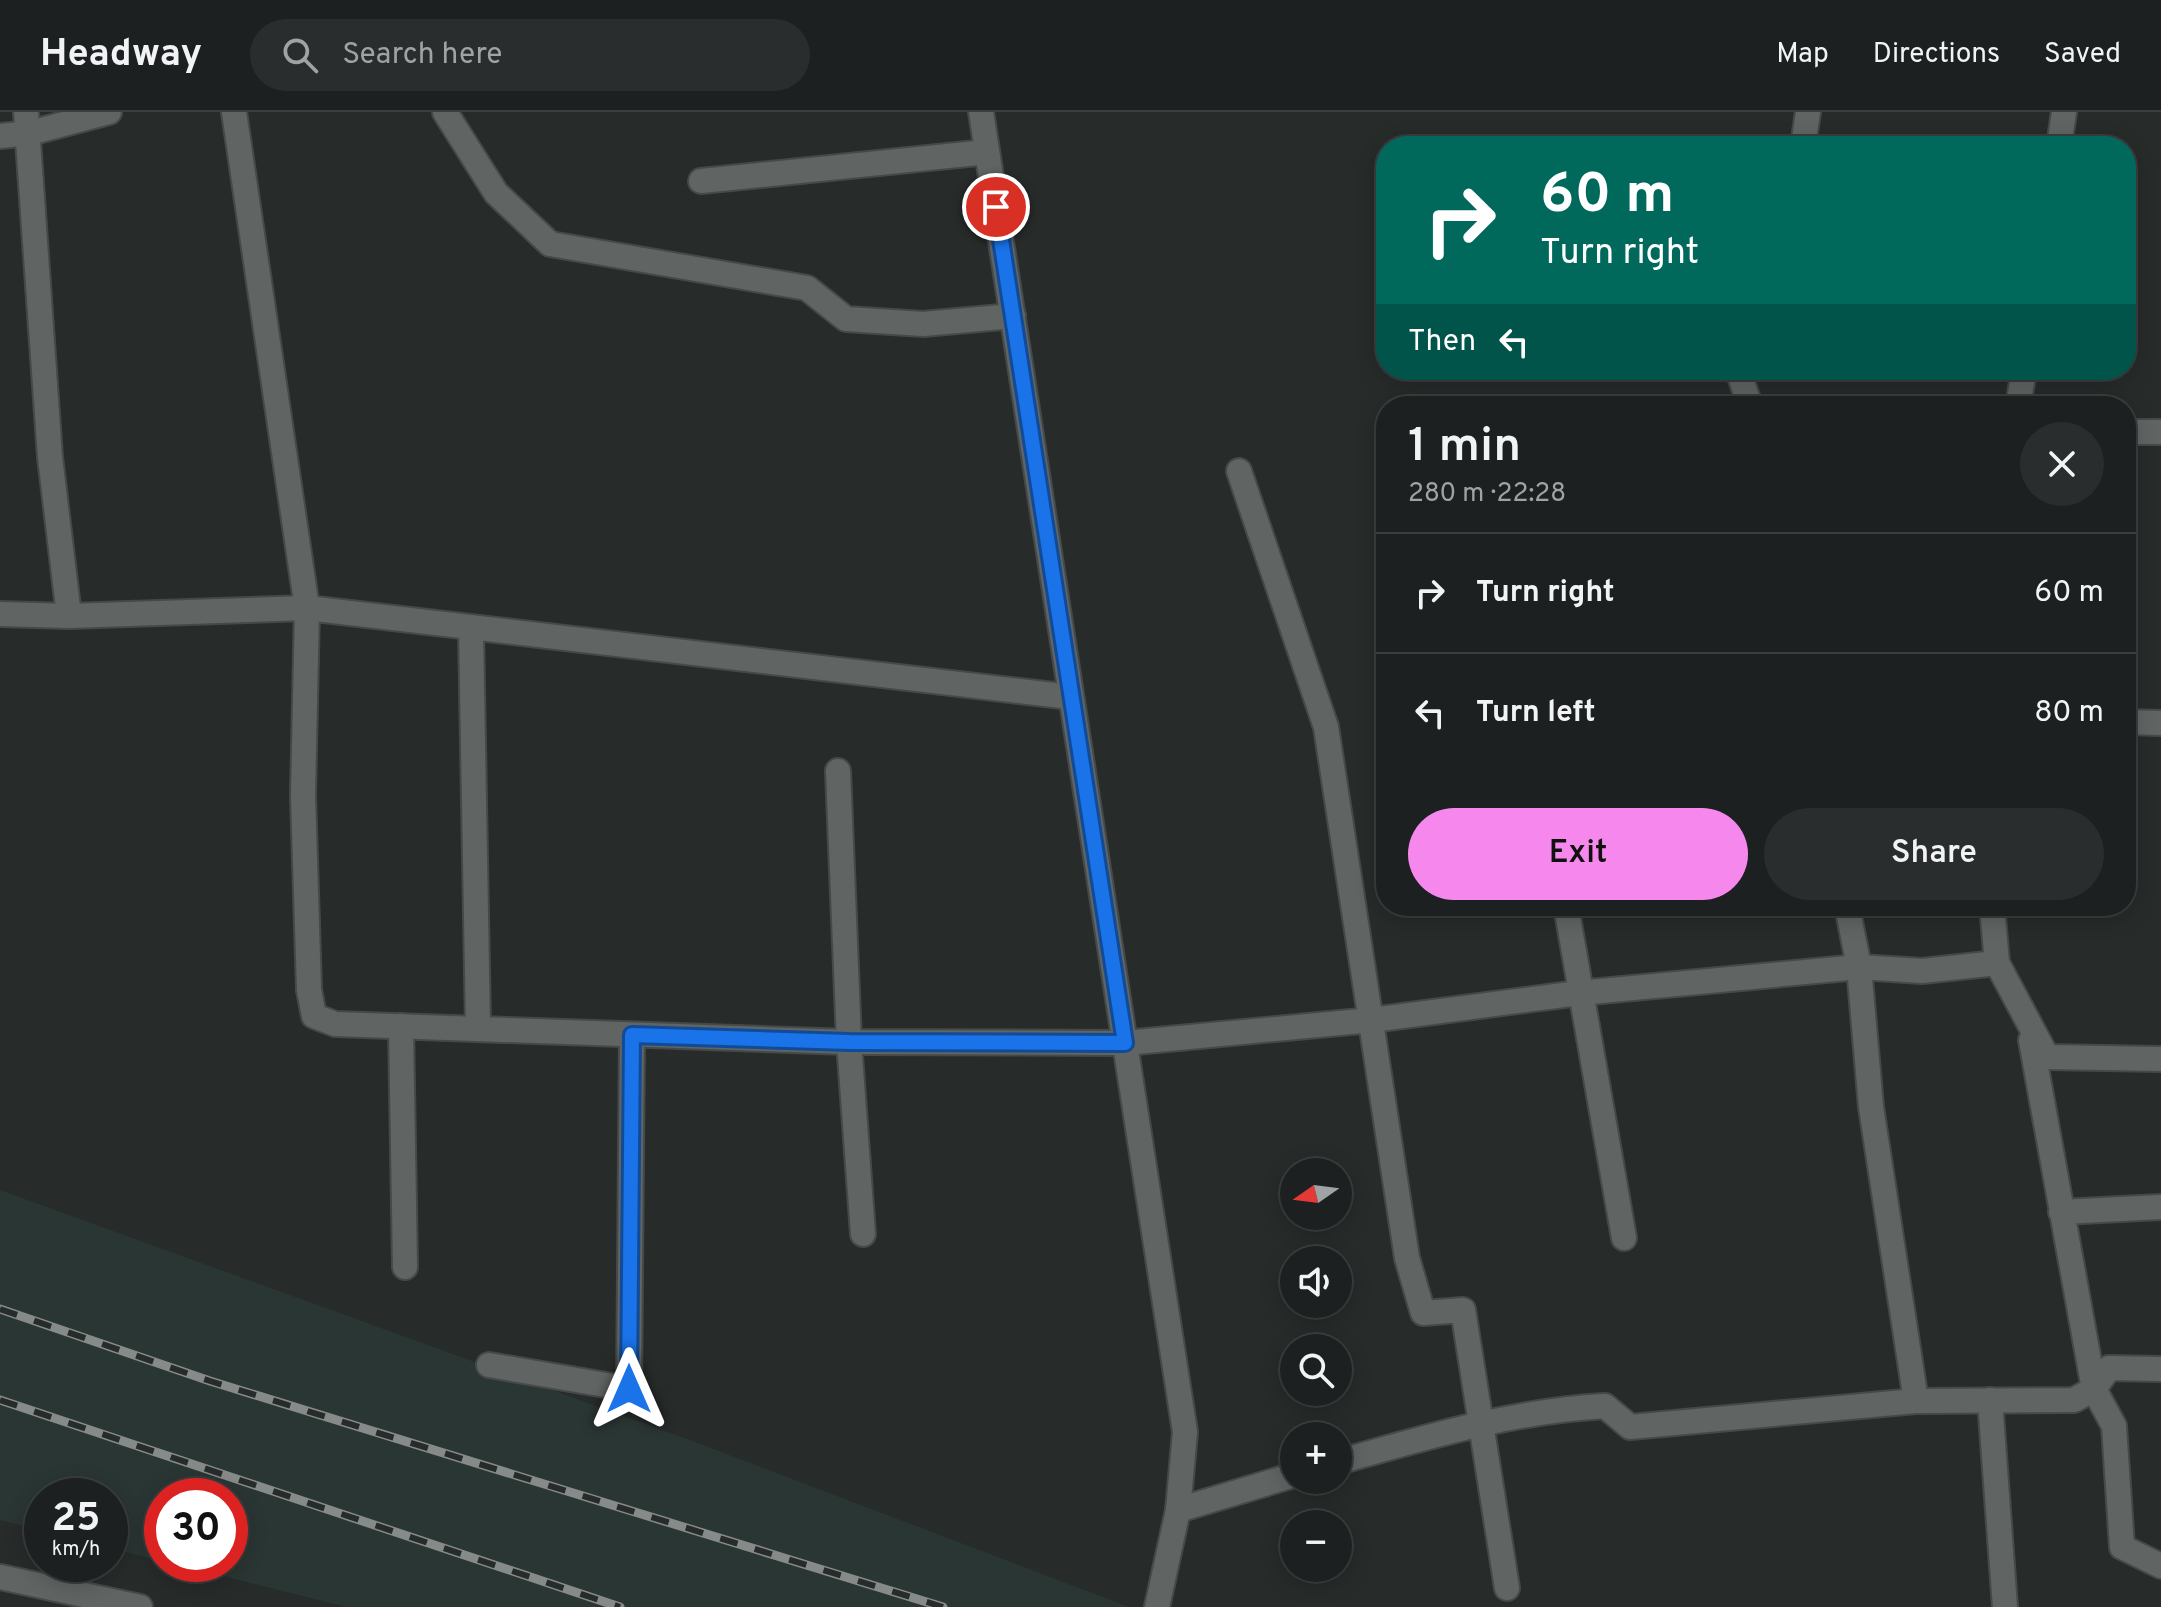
<!DOCTYPE html>
<html lang="en">
<head>
<meta charset="utf-8">
<style>
	:root { --surface:#1d2020; --page:#2a2d2d; --text:#f1f3f6; --muted:#a0a3a5; --line:#3b3e3e; --accent:#f688ed }
	body { margin:0; font-family:Overpass,sans-serif; background:var(--page); color:var(--text); height:100vh; display:flex; flex-direction:column; font-size:30px; white-space:nowrap }
	* { box-sizing:border-box; margin:0 }
	p { font-size:26px; color:var(--muted) }
	.icon { flex:none; width:44px; height:44px; fill:none; stroke:currentColor; stroke-width:2; stroke-linecap:round; stroke-linejoin:round }
	.map { position:relative; flex:1; overflow:hidden }
	.drawer { position:absolute; left:1376px; top:284px; width:760px; height:520px; display:flex; flex-direction:column; background:var(--surface); border-radius:32px; box-shadow:0 4px 20px #0003,0 0 0 2px var(--line) }
	.drawer>* { flex:none }
	.banner { position:absolute; left:1376px; top:24px; width:760px; height:244px; border-radius:32px; box-shadow:0 4px 20px #0003,0 0 0 2px var(--line); background:#00695c; color:#fff; overflow:hidden }
	.needle { width:52px; rotate:256deg }
	.fabs { position:absolute; left:1280px; top:1046px; display:grid; gap:16px }
	.fabs a { display:grid; place-items:center; width:72px; height:72px; border-radius:50%; background:var(--surface); box-shadow:0 4px 20px #0003,0 0 0 2px var(--line); font-size:40px }
	.speed { position:absolute; left:24px; top:1366px; display:flex; gap:16px; font-size:40px; font-weight:700; text-align:center }
	.speed>* { display:grid; place-content:center; width:104px; height:104px; border-radius:50%; background:var(--surface); box-shadow:0 4px 20px #0003,0 0 0 2px var(--line); line-height:1 }
	.speed small { font-size:20px; font-weight:400 }
	.speed .limit { border:12px solid #d22; background:#fff; color:#111 }
	.pin { position:absolute; display:grid; place-items:center; width:68px; height:68px; color:#fff; margin:-34px; border:4px solid #fff; border-radius:50%; box-shadow:0 2px 8px #0007 }
	.me { position:absolute; width:88px; margin:-44px; rotate:0deg; stroke-linejoin:round; filter:drop-shadow(0 0 6px #0008) }
	.turn { display:flex; align-items:center; gap:28px; height:168px; padding:0 32px; font-size:36px }
	.turn .icon { width:104px; height:104px; stroke-width:2.5 }
	.turn b { display:block; font-size:56px; line-height:68px }
	.then { display:flex; align-items:center; height:76px; padding:0 32px; background:#0003; gap:16px; font-size:30px }
	.round { display:grid; place-items:center; flex:none; width:84px; height:84px; border-radius:42px; background:var(--page) }
	.head { display:flex; align-items:center; justify-content:space-between; height:136px; padding:0 32px }
	h1 { font-size:48px; font-weight:600; line-height:60px }
	.cta { display:flex; gap:16px; margin-top:auto; padding:16px 32px }
	.cta a { flex:1; height:92px; border-radius:48px; background:var(--accent); color:#111; font-size:32px; font-weight:600; line-height:92px; text-align:center }
	.cta a+a { background:var(--page); color:var(--text) }
	ul { padding:0; list-style:none }
	li { display:flex; align-items:center; gap:24px; height:120px; padding:0 32px; border-top:2px solid var(--line) }
	li div { flex:1 }
	li b { display:block; font-size:30px }
	li em { font-style:normal }
	header { display:flex; align-items:center; gap:48px; box-sizing:border-box; height:112px; padding:0 40px; background:var(--surface); border-bottom:2px solid var(--line) }
	header strong { font-size:38px }
	nav { display:flex; gap:44px; margin-inline-start:auto; font-size:28px }
	.search { width:560px; height:72px; background:var(--page); display:flex; align-items:center; gap:20px; box-sizing:border-box; padding:0 28px; border-radius:44px; color:var(--muted); font-size:30px }
	.map>svg:first-child { display:block }
	.built { fill:#2a3633 }
	.lines { fill:none; stroke-linecap:round; stroke-linejoin:round }
	.minor-casing { stroke:#464949; stroke-width:28 }
	.tertiary-casing { stroke:#464949; stroke-width:28 }
	.minor { stroke:#606563; stroke-width:24 }
	.tertiary { stroke:#606563; stroke-width:24 }
	.rail-casing { stroke:#868a89; stroke-width:9 }
	.rail { stroke:#272b2a; stroke-width:6; stroke-dasharray:18; stroke-linecap:butt }
	.route-casing { stroke:#114b97; stroke-width:20 }
	.route { stroke:#1a73e8; stroke-width:14 }
</style>
</head>
<body>
<header>
<strong>Headway</strong>
<div class="search"><svg class="icon" aria-label="search" viewBox="0 0 24 24"><circle cx="10" cy="10" r="6"/><path d="M15 15l6 6"/></svg>Search here</div>
<nav><a>Map</a><a>Directions</a><a>Saved</a></nav>
</header>
<div class="map">
<svg width="2161" height="1495" viewBox="0 0 2161 1495">
	<rect width="100%" height="100%" fill="#272b2a"/>
	<path class="built" d="M0 1078 690 1328 1129 1495H346L175 1452H230V1384H162V1449L110 1436V1384H42V1419L0 1408Z"/>
	<g class="lines">
		<g class="minor-casing">
			<g id="minor">
				<path d="M26 0 50 345 69 504"/>
				<path d="M445 0 496 81 550 132 807 176 846 207 923 212 1013 204"/>
				<path d="M0 24 30 21 109 0"/>
				<path d="M1803 34 1808 0"/>
				<path d="M2059 34 2064 0"/>
				<path d="M701 69 987 40"/>
				<path d="M1738 258 1750 294"/>
				<path d="M2018 294 2024 258"/>
				<path d="M2126 320H2161"/>
				<path d="M1239 359 1326 615 1407 1146 1423 1201 1463 1198 1507 1476"/>
				<path d="M0 502 69 504 307 496 234 0"/>
				<path d="M471 518 478 916"/>
				<path d="M1071 585 307 496 303 683 309 878 314 904 335 912 849 930 1125 931 1372 908 1579 881 1859 855 1922 859 1997 851 2047 945 2161 947"/>
				<path d="M2126 610 2161 611"/>
				<path d="M838 659 849 930 863 1122"/>
				<path d="M1566 794 1624 1126"/>
				<path d="M1847 794 1859 855 1871 995 1916 1289"/>
				<path d="M1992 794 1997 851"/>
				<path d="M401 914 405 1155"/>
				<path d="M2031 928 2094 1277 2114 1314 2122 1435 2161 1454"/>
				<path d="M2061 1100 2161 1095"/>
				<path d="M489 1253 629 1277 632 923"/>
				<path d="M1990 1288 2005 1495"/>
				<path d="M1338 1350C1427 1325 1512 1299 1605 1294L1630 1315 1916 1289 2074 1288 2094 1277 2109 1256 2161 1257"/>
				<path d="M1178 1398 1294 1363"/>
				<path d="M0 1465 140 1495"/>
			</g>
		</g>
		<g class="tertiary-casing">
			<path id="tertiary" d="M981 0 1185 1320 1178 1398 1157 1495"/>
		</g>
		<use href="#minor" class="minor"/>
		<use href="#tertiary" class="tertiary"/>
		<g class="rail-casing">
			<g id="rail">
				<path d="M0 1197 210 1269 943 1495"/>
				<path d="M0 1288 620 1495"/>
			</g>
		</g>
		<use href="#rail" class="rail"/>
	</g>
	<g class="lines">
		<g class="route-casing">
			<path id="route" d="M629 1277 632 923 849 930 1125 931 996 95"/>
		</g>
		<use href="#route" class="route"/>
	</g>
</svg>
<div class="fabs">
<a><svg class="needle" viewBox="-14 -14 28 28"><path d="M0-13l5 13h-10z" fill="#e53935"/><path d="M0 13l5-13h-10z" fill="#a0a3a5"/></svg></a>
<a><svg class="icon" aria-label="sound" viewBox="0 0 24 24"><path d="M4 9h4l5-4v14l-5-4H4zM17 9q2 3 0 6"/></svg></a>
<a><svg class="icon" aria-label="search" viewBox="0 0 24 24"><circle cx="10" cy="10" r="6"/><path d="M15 15l6 6"/></svg></a>
<a>+</a>
<a>−</a>
</div>
<div class="speed"><div>25<small>km/h</small></div><div class="limit">30</div></div>
<div class="pin" style="left:996px;top:95px;background:#d93025"><svg class="icon" aria-label="arrive" viewBox="0 0 24 24"><path d="M6 21V4h12l-3 4 3 4H6"/></svg></div>
<svg class="me" style="left:629px;top:1277px" viewBox="-20 -20 40 40"><path d="M0-17L14 15 0 8-14 15z" fill="#1a73e8" stroke="#fff" stroke-width="4"/></svg>
<div class="banner">
<div class="turn"><svg class="icon" aria-label="right" viewBox="0 0 24 24"><path d="M7 20v-9h11M14 6l5 5-5 5"/></svg><div><b>60 m</b>Turn right</div></div>
<div class="then">Then<svg class="icon" aria-label="left" viewBox="0 0 24 24"><path d="M17 20v-9H6M10 6l-5 5 5 5"/></svg></div>
</div>
<section class="drawer">
<div class="head"><div><h1>1 min</h1><p>280 m · 22:28</p></div><a class="round"><svg class="icon" aria-label="close" viewBox="0 0 24 24"><path d="M6 6l12 12M18 6L6 18"/></svg></a></div>
<ul>
<li><svg class="icon" aria-label="right" viewBox="0 0 24 24"><path d="M7 20v-9h11M14 6l5 5-5 5"/></svg><div><b>Turn right</b></div><em>60 m</em></li>
<li><svg class="icon" aria-label="left" viewBox="0 0 24 24"><path d="M17 20v-9H6M10 6l-5 5 5 5"/></svg><div><b>Turn left</b></div><em>80 m</em></li>
</ul>
<div class="cta"><a>Exit</a><a>Share</a></div>
</section>
</div>
</body>
</html>
